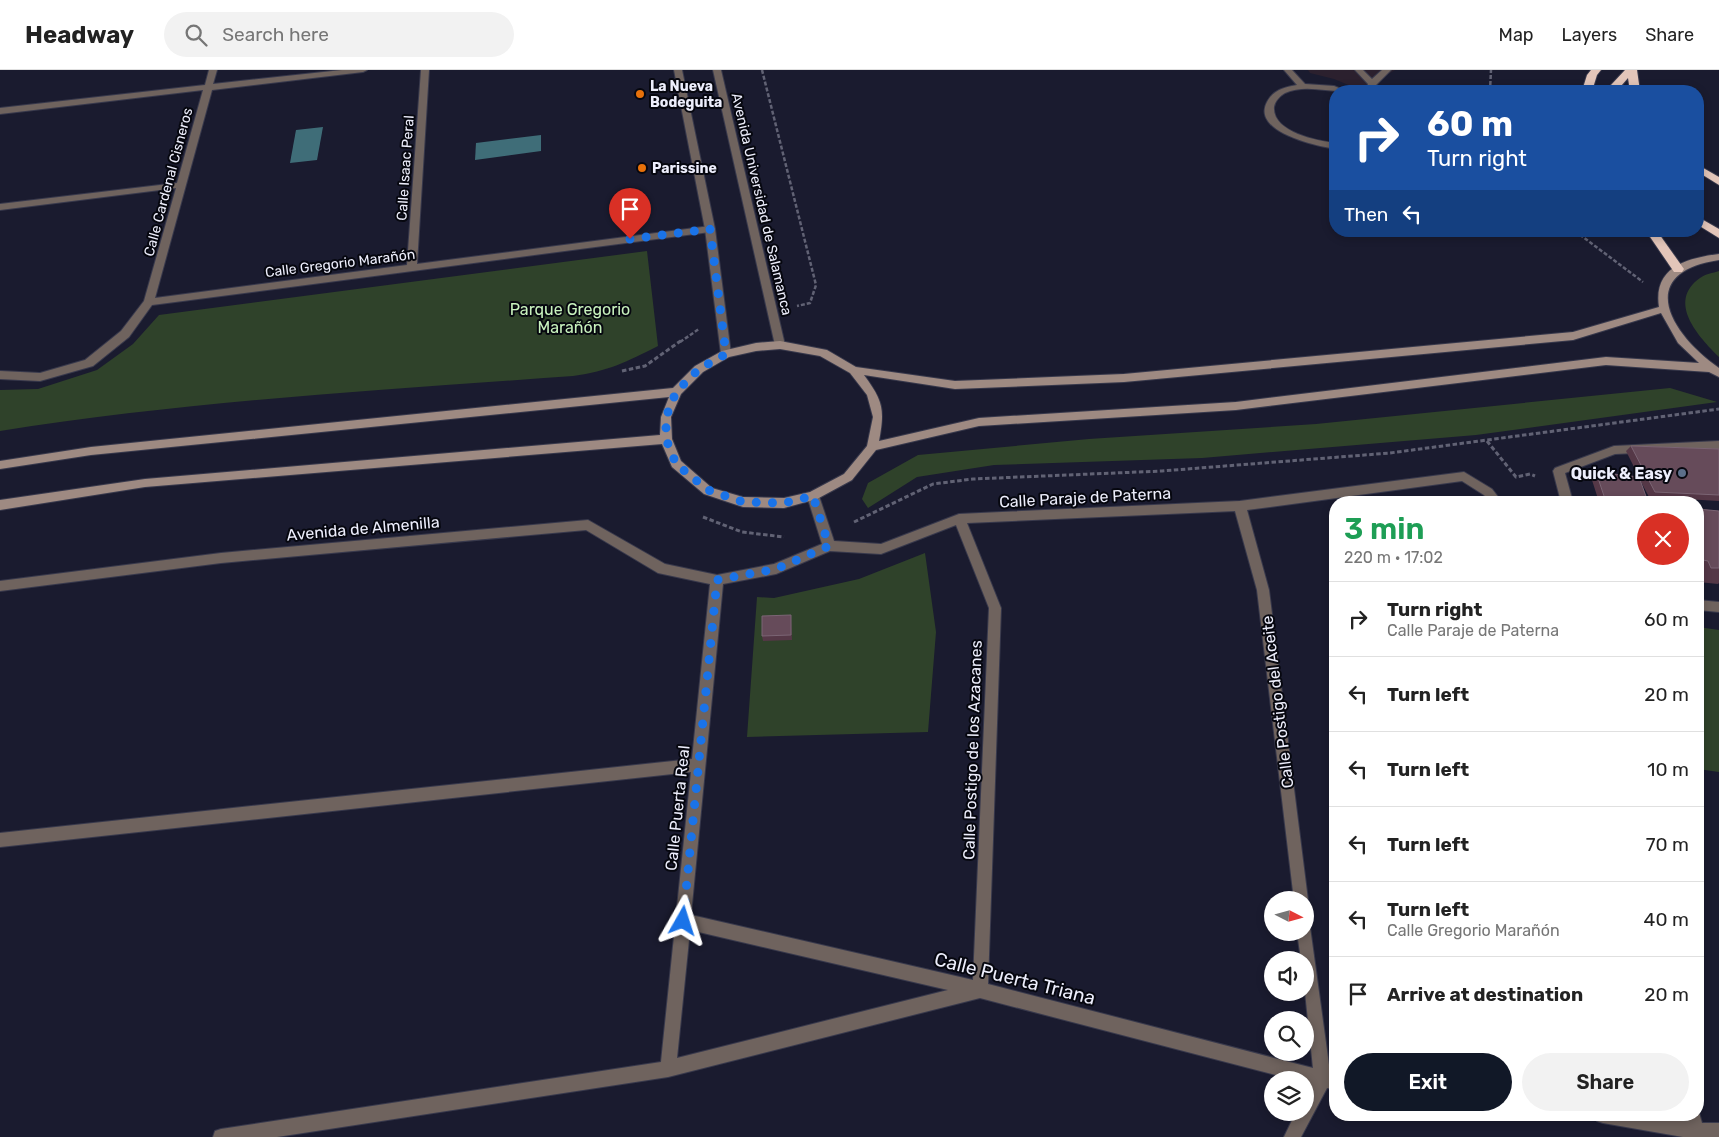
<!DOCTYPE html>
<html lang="en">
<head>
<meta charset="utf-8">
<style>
	:root { --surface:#fff; --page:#f2f2f2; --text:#222; --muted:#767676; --line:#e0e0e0; --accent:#111827 }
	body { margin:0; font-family:Rubik,sans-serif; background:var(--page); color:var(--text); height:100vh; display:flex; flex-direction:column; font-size:19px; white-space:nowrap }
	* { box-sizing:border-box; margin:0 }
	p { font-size:16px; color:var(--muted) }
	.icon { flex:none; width:28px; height:28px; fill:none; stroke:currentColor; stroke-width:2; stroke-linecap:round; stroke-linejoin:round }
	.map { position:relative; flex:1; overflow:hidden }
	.panel { position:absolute; left:1329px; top:426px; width:375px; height:625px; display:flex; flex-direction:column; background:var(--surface); border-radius:20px; box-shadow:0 2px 8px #0003 }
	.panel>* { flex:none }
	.guide { position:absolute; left:1329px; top:15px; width:375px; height:152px; border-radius:20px; box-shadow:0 2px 8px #0003; background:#1a4fa0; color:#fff; overflow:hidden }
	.needle { width:32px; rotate:96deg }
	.fabs { position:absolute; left:1264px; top:821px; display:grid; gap:10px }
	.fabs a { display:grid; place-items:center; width:50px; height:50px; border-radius:50%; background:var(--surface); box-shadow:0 2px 8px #0003; font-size:25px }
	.pin { position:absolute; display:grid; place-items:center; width:42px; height:42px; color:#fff; margin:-51px -21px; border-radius:50% 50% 50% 0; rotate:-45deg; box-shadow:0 0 5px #0007 }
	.pin .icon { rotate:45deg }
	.me { position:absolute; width:55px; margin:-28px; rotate:6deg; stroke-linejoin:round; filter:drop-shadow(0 0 4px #0008) }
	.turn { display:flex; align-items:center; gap:18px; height:105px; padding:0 15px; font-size:22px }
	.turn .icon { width:65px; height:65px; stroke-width:2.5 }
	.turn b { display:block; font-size:35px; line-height:42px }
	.then { display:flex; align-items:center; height:48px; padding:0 15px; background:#0003; gap:10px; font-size:19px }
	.round { display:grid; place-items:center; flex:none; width:52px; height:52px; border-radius:26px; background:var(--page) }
	.headline { display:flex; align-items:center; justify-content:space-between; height:85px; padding:0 15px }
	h1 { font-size:30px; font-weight:600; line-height:38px; color:#1e9e55 }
	.button { display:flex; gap:10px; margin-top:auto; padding:10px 15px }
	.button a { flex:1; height:58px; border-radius:30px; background:var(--accent); color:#fff; font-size:20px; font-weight:600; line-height:58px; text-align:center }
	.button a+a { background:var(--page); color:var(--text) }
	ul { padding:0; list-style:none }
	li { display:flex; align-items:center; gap:15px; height:75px; padding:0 15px; border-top:1px solid var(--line) }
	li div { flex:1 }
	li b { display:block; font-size:19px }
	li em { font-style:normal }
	header { display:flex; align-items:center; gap:30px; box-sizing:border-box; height:70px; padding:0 25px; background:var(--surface); border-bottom:1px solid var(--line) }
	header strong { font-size:24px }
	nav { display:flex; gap:28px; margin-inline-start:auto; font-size:18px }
	.search { width:350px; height:45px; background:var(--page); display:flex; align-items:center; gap:12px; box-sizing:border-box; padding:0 18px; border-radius:28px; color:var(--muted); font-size:19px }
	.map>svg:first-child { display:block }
	.medical { fill:#2b202e }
	.green { fill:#2f422a }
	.water { fill:#3f6d78 }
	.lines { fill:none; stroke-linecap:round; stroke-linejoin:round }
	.service-casing { stroke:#38394c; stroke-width:2 }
	.minor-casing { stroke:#38394c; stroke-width:2 }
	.tertiary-casing { stroke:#38394c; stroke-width:2 }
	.secondary-casing { stroke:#38394c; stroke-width:2 }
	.motorway-casing { stroke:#38394c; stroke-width:2 }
	.path-far1 { stroke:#616274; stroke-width:2.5; stroke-dasharray:4 2; stroke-linecap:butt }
	.path { stroke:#616274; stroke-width:3; stroke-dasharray:4.5 2.5; stroke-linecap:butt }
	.service { fill:#6f635e; fill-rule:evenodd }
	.minor { fill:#6f635e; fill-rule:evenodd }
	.tertiary { fill:#6f635e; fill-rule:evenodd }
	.secondary { fill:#9e8a82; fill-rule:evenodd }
	.motorway { fill:#e3c5b9; fill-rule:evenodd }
	.wall { fill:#553847 }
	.building { fill:#664b5a; stroke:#7b6574 }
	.route { stroke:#1a73e8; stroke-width:9; stroke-dasharray:0 16.2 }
	.food-dot { fill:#e8710a; stroke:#06070f; stroke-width:2 }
	.service-dot { fill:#5c6f8a; stroke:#06070f; stroke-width:2 }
	.labels { text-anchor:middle; stroke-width:4; stroke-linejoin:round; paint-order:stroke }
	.far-poi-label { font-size:14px; font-weight:bold; fill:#edeefc; stroke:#06070f; text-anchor:start }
	.far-street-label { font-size:14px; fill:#edeefc; stroke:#06070f }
	.park-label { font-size:16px; fill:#c8f2bd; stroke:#06070f }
	.poi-label { font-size:16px; font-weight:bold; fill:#edeefc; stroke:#06070f; text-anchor:end }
	.street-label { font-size:16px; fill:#edeefc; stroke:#06070f }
	.near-street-label { font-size:19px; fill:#edeefc; stroke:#06070f }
</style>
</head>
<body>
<header>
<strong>Headway</strong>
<div class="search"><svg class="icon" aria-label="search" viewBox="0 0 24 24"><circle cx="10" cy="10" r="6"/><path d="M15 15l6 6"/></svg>Search here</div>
<nav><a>Map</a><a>Layers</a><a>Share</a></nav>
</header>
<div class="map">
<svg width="1719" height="1067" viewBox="0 0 1719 1067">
	<rect width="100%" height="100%" fill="#1a1b2f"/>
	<path class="medical" d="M1308 0H1395L1372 14 1370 21H1363L1334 9 1310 3Z"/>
	<g class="green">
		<path d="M647 181 658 276C626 292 609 301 573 306 381 320 189 331 0 361V320L38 319 97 300 133 274 159 245Z"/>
		<path d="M1719 201V287C1699 267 1666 232 1700 208 1705 204 1713 203 1719 201Z"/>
		<path d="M1670 318 1717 332 1476 365 1202 388 994 395 917 407 868 438 862 429 868 413 918 385 1089 369 1316 354Z"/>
		<path d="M925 483 936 562 928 662 747 667 757 527 774 528 859 509Z"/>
		<path d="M1698 557 1719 560V702L1698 699Z"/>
	</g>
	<g class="water">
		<path d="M323 57 317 90 290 93 296 60Z"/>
		<path d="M541 65V81L475 90 476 73Z"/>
	</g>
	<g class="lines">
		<g class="service-casing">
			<g id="service">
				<path d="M1355 0H1363L1372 9 1382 0H1391L1376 15 1374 21H1366L1368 14Z"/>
				<path d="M1719 371V379L1615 384 1565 403 1573 432H1561L1553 401 1555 398 1614 376Z"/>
				<path d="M1661 423 1671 429 1673 432 1657 431 1655 428Z"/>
				<path d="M1698 530 1719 532V542L1698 540Z"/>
			</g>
		</g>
		<g class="minor-casing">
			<g id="minor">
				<path d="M209 0H217L213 14 342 0H367L363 2 212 20 155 228 407 195 421 0H429L417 194 710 156 715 159 710 162 152 235 129 267 93 296 40 311 0 309V301L40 303 85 290 121 261 144 231 176 118 0 140V134L177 113 203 20 0 44V38L205 15Z"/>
				<path d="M1284 0H1292L1305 14 1334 16 1346 21C1327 22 1304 14 1285 23 1280 26 1275 31 1274 37 1272 62 1317 71 1335 73V79C1317 76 1251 62 1267 32 1273 20 1285 17 1297 15Z"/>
				<path d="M1464 402 1492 419 1502 432H1490L1484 425 1462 411 1247 440 1269 520 1308 830 1305 836V830H1294L1257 520 1235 441 967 453 1001 538 988 914 1313 998 1305 922V890H1301L1297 862H1305V854L1310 857 1330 1002 1335 1003V1019L1327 1018 1301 1067H1284L1296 1042H1305V1026L1311 1014 1305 1013V1010H1295L980 928 668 1007 277 1067H213L215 1061 221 1059 661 992 691 702 0 777V763L692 689 710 514 658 503 586 460 221 493 0 521V511L221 483 588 450 665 494 717 505 774 494 822 474 807 426 813 421 819 426 834 471 881 474 959 444 1240 431ZM956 455 989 538 973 910 691 845 723 514 776 504 830 481 881 484ZM690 860 948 920 677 988Z"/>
				<path d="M1698 1039 1702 1053H1719V1067H1683L1603 1053 1597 1051 1595 1045H1653L1685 1051 1684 1045H1698Z"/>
			</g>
		</g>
		<g class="tertiary-casing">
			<g id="tertiary">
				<path d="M674 0H682L715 159 731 284 726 288 721 284 705 159Z"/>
				<path d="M713 0H721L785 275 780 279 775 275Z"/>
			</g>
		</g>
		<g class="secondary-casing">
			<path id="secondary" d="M1719 184V190C1633 203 1671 265 1719 298V307L1709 302 1606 295 1236 340 979 356 876 380 852 410 817 429 784 438 743 437 704 424 672 397 662 374 145 417 0 440V430L145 409 660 365 661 347 669 327 91 385 0 399V391L91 377 673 318 695 296 722 281 756 273 780 271 827 280 856 297 955 311 1124 304 1573 262 1659 237C1653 197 1687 188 1719 184ZM1661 243 1678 273 1699 293 1606 287 1236 332 979 348 879 371C885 339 883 331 864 305L955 319 1124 312 1573 270ZM780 279 820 286 850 303 867 325 873 347 867 376 844 404 810 422 784 428 743 427 712 418 681 391 672 369 671 347 681 324 703 302 729 287 756 281Z"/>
		</g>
		<g class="motorway-casing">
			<g id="motorway">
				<path d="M1591 0H1601L1597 5 1592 21H1582L1587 5Z"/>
				<path d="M1625 0H1637L1640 21H1630L1628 8 1621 16 1620 21H1610L1611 15Z"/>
				<path d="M1698 95 1719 107V115L1698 102Z"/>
				<path d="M1698 147 1719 159V168L1698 155Z"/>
				<path d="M1646 161H1657L1684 199 1682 202H1674Z"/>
			</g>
		</g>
		<g class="path-far1">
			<path d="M762 0 816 215 810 233 797 236"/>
			<path d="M1490 21 1491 0"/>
			<path d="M1575 161 1643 212"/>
			<path d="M680 272 699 259"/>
		</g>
		<g class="path">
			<path d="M622 301 645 296 682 270"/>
			<path d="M1487 371 1516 407 1530 404 1535 406"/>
			<path d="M703 447 742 462 784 467"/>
			<path d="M854 452 933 414 973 409 1162 401 1390 383 1719 339"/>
		</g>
		<use href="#service" class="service"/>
		<use href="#minor" class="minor"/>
		<use href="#tertiary" class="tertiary"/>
		<use href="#secondary" class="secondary"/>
		<use href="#motorway" class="motorway"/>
	</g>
	<g class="wall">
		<path d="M1631 376 1719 379V431L1649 427 1639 408 1648 432H1599L1591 407 1596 402 1639 407 1626 381Z"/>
		<path d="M1698 439 1719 441V513L1718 514 1698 512Z"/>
		<path d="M791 549 792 570 763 571 762 566Z"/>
	</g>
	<g class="building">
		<path d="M1631 376 1719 379V425L1655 422Z"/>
		<path d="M1596 402 1639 407 1648 432H1606Z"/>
		<path d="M1698 439 1719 441V498H1711L1708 491 1698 489Z"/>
		<path d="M791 545V565L762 566V546Z"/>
	</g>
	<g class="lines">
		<path class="route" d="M630 169 710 159 726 284 699 299 676 322 666 347V369L676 394 708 420 743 432 784 433 813 426 829 476 776 499 717 510 683 851"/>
	</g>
	<g class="food-dot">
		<circle cx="640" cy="24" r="5"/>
		<circle cx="642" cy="98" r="5"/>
	</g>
	<circle class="service-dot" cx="1682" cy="403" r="5"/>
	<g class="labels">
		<g class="far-poi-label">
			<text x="650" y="21">La Nueva<tspan x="650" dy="16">Bodeguita</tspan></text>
			<text x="652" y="103">Parissine</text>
		</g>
		<g class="far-street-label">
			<text transform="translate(405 98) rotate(-86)" y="5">Calle Isaac Peral</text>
			<text transform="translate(168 112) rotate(-75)" y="5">Calle Cardenal Cisneros</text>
			<text transform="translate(762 134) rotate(77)" y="5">Avenida Universidad de Salamanca</text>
			<text transform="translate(340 193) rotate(-7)" y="5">Calle Gregorio Marañón</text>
		</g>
		<g class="park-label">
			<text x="570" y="245">Parque Gregorio<tspan x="570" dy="18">Marañón</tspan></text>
		</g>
		<g class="poi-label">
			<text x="1672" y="409">Quick &amp; Easy</text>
		</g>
		<g class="street-label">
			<text transform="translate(1085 427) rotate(-3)" y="6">Calle Paraje de Paterna</text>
			<text transform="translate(363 458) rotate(-5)" y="6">Avenida de Almenilla</text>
			<text transform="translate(1277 632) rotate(-97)" y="6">Calle Postigo del Aceite</text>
			<text transform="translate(972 680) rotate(-88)" y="6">Calle Postigo de los Azacanes</text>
			<text transform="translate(677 738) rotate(-84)" y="6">Calle Puerta Real</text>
		</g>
		<g class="near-street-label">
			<text transform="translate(1015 908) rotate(14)" y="7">Calle Puerta Triana</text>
		</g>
	</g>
</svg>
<div class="fabs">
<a><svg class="needle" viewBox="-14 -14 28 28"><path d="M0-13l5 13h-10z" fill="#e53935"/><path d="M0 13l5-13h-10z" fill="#767676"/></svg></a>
<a><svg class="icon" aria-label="sound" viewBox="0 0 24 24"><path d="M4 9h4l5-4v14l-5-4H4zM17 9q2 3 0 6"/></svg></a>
<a><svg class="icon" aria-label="search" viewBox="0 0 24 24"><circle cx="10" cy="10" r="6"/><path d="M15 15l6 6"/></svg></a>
<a><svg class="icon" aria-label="layers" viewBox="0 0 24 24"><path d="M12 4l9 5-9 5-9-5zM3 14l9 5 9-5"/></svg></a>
</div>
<div class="pin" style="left:630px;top:169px;background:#d93025"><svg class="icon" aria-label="arrive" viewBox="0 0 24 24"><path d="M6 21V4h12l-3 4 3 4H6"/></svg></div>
<svg class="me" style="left:683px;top:851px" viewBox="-20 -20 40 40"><path d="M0-17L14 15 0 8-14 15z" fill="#1a73e8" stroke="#fff" stroke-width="4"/></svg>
<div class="guide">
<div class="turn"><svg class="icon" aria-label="right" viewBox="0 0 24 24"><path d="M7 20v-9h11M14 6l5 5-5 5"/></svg><div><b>60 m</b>Turn right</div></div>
<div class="then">Then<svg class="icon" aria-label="left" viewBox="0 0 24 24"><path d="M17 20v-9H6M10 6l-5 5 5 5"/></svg></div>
</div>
<section class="panel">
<div class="headline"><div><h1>3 min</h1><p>220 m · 17:02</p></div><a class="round" style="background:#d93025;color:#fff"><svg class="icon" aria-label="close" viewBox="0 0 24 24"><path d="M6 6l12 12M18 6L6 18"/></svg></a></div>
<ul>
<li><svg class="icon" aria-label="right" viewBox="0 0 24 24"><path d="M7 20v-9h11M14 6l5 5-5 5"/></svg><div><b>Turn right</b><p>Calle Paraje de Paterna</p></div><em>60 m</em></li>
<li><svg class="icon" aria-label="left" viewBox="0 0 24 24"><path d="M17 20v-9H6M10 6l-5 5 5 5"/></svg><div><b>Turn left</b></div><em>20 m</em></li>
<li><svg class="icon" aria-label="left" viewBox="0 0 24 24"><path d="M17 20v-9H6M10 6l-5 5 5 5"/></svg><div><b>Turn left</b></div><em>10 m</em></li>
<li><svg class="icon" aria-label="left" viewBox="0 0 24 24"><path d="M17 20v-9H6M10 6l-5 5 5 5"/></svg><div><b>Turn left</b></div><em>70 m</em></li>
<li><svg class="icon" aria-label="left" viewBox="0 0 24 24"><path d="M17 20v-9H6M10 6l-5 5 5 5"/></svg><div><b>Turn left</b><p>Calle Gregorio Marañón</p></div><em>40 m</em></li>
<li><svg class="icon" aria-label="arrive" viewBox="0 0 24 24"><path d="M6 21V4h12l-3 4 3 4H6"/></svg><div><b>Arrive at destination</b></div><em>20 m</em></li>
</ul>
<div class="button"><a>Exit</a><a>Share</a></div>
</section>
</div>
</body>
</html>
